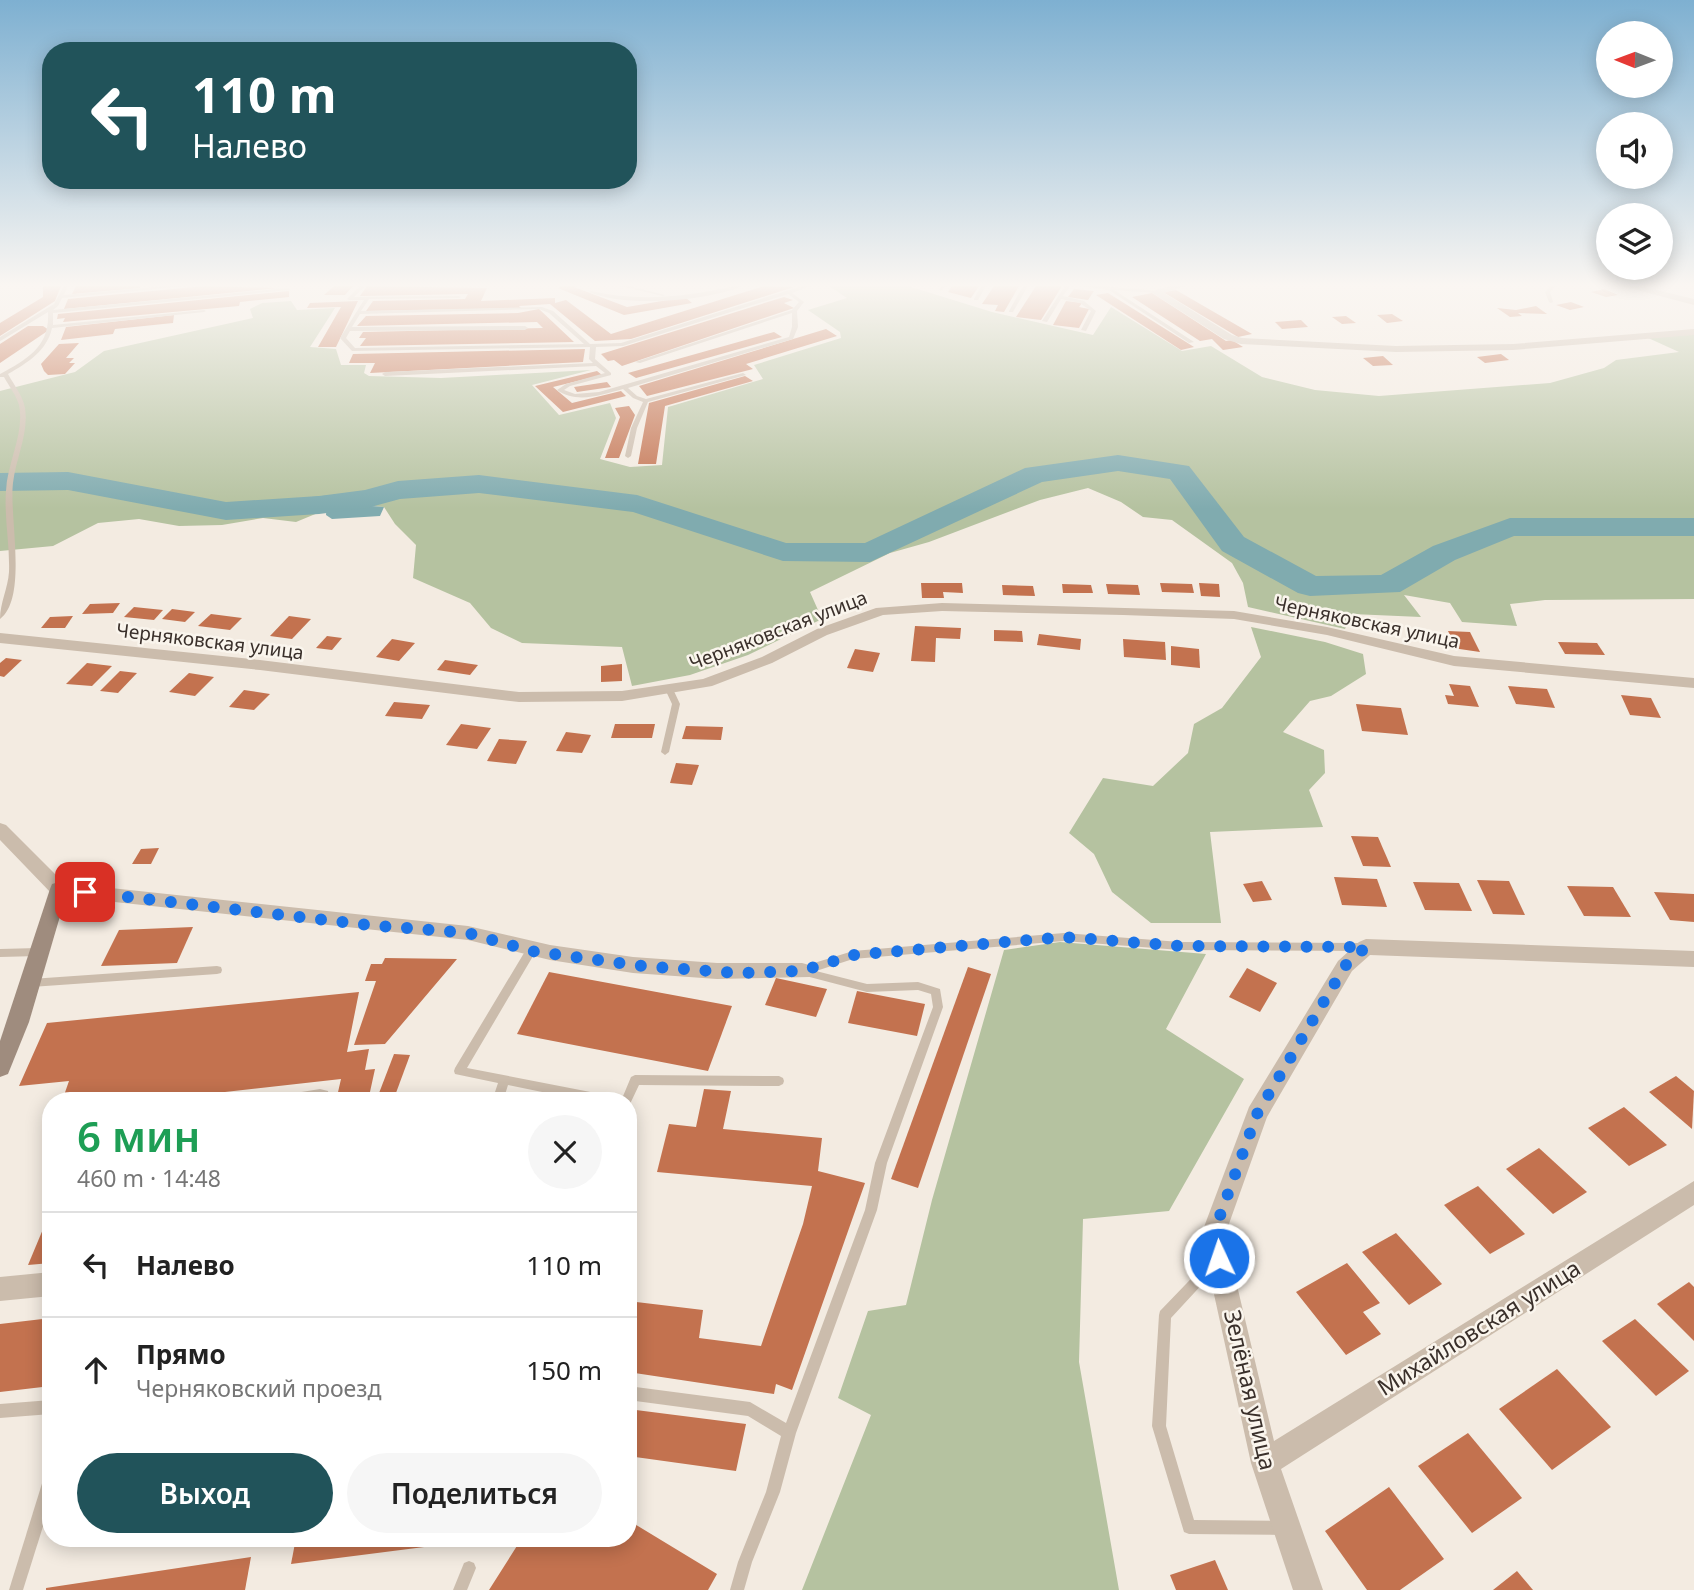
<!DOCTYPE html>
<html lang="ru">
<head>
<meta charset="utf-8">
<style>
	:root { --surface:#fff; --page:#f6f6f6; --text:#222; --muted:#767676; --line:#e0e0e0; --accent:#21535a }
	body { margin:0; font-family:"Noto Sans",sans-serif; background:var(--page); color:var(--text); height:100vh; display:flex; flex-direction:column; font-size:26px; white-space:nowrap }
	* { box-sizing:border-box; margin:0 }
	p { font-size:23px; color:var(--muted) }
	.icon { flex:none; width:38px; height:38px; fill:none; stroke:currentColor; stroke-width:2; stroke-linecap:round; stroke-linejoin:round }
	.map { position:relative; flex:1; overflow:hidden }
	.panel { position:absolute; left:42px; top:1092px; width:595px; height:455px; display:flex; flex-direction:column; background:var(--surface); border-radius:28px; box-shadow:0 4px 18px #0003 }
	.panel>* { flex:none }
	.hud { position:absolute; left:42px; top:42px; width:595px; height:147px; border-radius:28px; box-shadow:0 4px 18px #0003; background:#21535a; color:#fff; overflow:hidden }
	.needle { width:46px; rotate:271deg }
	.buttons { position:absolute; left:1596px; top:21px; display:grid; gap:14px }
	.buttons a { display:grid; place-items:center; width:77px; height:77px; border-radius:50%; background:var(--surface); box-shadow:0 4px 18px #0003; font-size:35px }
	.pin { position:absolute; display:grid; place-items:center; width:60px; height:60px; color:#fff; margin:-30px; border-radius:14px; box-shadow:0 4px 10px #0006 }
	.me { position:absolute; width:77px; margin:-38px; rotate:357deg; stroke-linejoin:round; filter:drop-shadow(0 0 5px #0008) }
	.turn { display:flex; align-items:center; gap:24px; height:147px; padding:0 35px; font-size:32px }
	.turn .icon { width:91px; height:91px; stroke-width:2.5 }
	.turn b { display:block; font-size:49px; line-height:60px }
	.round { display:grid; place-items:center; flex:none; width:74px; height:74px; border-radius:37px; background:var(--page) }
	.summary { display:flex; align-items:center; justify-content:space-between; height:119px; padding:0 35px }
	h1 { font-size:42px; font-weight:600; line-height:52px; color:#1e9e55 }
	.primary-button { display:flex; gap:14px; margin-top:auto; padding:14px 35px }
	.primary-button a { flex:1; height:80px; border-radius:42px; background:var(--accent); color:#fff; font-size:28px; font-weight:600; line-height:80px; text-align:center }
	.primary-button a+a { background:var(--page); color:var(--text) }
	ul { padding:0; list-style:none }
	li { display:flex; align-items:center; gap:21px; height:105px; padding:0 35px; border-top:2px solid var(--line) }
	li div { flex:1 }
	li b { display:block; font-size:26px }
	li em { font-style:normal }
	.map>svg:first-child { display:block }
	.green { fill:#b5c2a0 }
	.water { fill:#80abaf }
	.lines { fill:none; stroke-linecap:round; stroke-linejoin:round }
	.river { fill:#80abaf; fill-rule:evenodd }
	.building { fill:#c3724f }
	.lane { fill:#cbbcac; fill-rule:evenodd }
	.street { fill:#cbbcac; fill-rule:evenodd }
	.secondary { fill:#9f8c7e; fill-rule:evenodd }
	.route { stroke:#1a73e8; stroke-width:12; stroke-dasharray:0 21.6 }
	.labels { text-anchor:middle; stroke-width:5; stroke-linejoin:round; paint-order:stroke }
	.street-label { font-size:19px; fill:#3a302b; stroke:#faf5ed }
	.near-street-label { font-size:23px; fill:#3a302b; stroke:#faf5ed }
</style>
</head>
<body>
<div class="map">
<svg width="1694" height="1590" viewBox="0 0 1694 1590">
	<rect width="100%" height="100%" fill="#f3ebe1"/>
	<g class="green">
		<path d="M829 286H908L992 312 1093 335 1111 307 1182 351 1211 346 1262 377 1315 390 1379 396 1550 383 1604 368 1616 360 1679 352 1646 337 1694 332V599L1545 600 1510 604 1517 626 1462 622 1450 603 1404 595 1421 617 1352 614 1345 629 1248 607 1243 583 1232 563 1172 520 1143 517 1121 502 1088 488 1040 500 929 542 890 553 810 592 822 619 748 655 690 675 632 686 622 647 522 643 491 628 470 603 413 578 416 545 395 524 384 507 372 506 365 496 352 493 328 502 325 510 296 522 263 518 222 525 179 526 139 519 98 523 53 546 0 551V391L75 372 104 351 253 318 250 309 262 303 291 301 297 310 335 308 310 347 336 349 341 365H366L364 373 369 376 441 378 591 370 532 385 559 415 610 403 616 418 600 459 630 467 662 465 668 407 763 379 754 365 841 338 840 332 808 310 847 298Z"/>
		<path d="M1251 627 1325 642 1363 654 1366 674 1331 696 1310 701 1283 732 1324 750 1325 773 1309 790 1323 827 1210 832 1221 923H1151L1112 892 1094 854 1069 833 1103 778 1153 786 1188 753 1194 724 1222 708 1261 657Z"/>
		<path d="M1060 942 1206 954 1166 1029 1244 1079 1169 1211 1083 1219 1079 1362 1119 1590H802L871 1415 838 1398 868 1311 906 1305 932 1200 1004 950Z"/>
	</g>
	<path class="water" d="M352 493 365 496 372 506 384 507 380 516 332 519 326 515 327 502 293 509 289 505 312 497Z"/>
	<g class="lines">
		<path class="river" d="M1118 455 1189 466 1244 537 1316 576 1381 575 1433 546 1510 518H1694V536H1514L1455 560 1400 592 1310 596 1298 593 1222 551 1170 479 1118 471 1042 482 870 562 783 561 633 512 479 493 400 499 367 508 319 514 226 520 68 490 0 491V473L68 472 226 502 319 496 365 490 398 481 479 475 637 495 786 543H865L1025 468Z"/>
	</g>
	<g class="building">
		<path d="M43 286H61L55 301 0 336V323L43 297Z"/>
		<path d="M76 286H140V288L72 294Z"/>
		<path d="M205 286 278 288 64 309 68 299Z"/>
		<path d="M334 286H353L345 295H324Z"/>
		<path d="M367 286 487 288 481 301 555 298V303L566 300 611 334 764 286 794 287 631 339 595 341 550 304 519 306 521 308 366 311 373 301 465 299 468 294 360 296Z"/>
		<path d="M562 286H577L574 287 627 307 685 297 692 303 624 315 558 288Z"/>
		<path d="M952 286H979L971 298 948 292Z"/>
		<path d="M994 286H1019L1004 312 995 311 998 305 982 304Z"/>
		<path d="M1036 286H1062L1041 320 1016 317Z"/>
		<path d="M1074 289 1094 291 1088 300 1068 297Z"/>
		<path d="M1604 289 1618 295 1606 297 1591 292Z"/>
		<path d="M1176 290 1252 334 1238 337 1163 292Z"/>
		<path d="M289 291V297L240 302 239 306 63 322 65 318 57 319 58 314Z"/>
		<path d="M1108 293 1194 347 1181 350 1096 295Z"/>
		<path d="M1152 293 1226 341 1232 340 1243 347 1223 350 1212 339 1200 341 1132 297Z"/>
		<path d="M784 297 793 300 784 303 794 308 622 366 614 360 608 361 601 354Z"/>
		<path d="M358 301 336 347H318L341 307 307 308 310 303Z"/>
		<path d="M1066 301 1082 303 1079 307 1089 309 1079 328 1053 325Z"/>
		<path d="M1571 302 1584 307 1570 310 1556 305Z"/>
		<path d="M1536 306 1547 314 1518 313 1522 316 1510 317 1497 308 1516 310Z"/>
		<path d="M539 309 574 342 360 346 366 338H359L363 332 543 328 537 322 357 326 366 316 518 313Z"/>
		<path d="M1392 314 1403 321 1387 323 1377 315Z"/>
		<path d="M174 315 173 323 115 329 113 334 61 340 66 327Z"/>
		<path d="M1346 316 1356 323 1342 324 1332 317Z"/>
		<path d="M1301 320 1308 327 1282 329 1275 322Z"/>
		<path d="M28 326H43L49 330 0 363V344Z"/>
		<path d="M826 329 837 336 746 364 753 369 647 396 639 386Z"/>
		<path d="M774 332 782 337 636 378 628 373Z"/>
		<path d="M79 343 66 358H74L69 363H75L65 374 48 375 44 371 41 364 59 344Z"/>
		<path d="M585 349 583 362 370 373 375 363H349L353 354Z"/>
		<path d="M1501 354 1509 360 1485 363 1477 357Z"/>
		<path d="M1383 356 1393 365 1373 366 1363 358Z"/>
		<path d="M597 371 602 375 553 387 572 403 621 391 626 396 563 412 535 386Z"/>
		<path d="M745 376 753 381 665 406 656 464H638L649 403Z"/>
		<path d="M607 382 611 387 577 392 574 387Z"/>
		<path d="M629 406 635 415 619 458H605L620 417 615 408Z"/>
		<path d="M921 583H962L963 593 943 592 944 598H922Z"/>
		<path d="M1160 583 1192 584 1194 593 1162 592Z"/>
		<path d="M1199 583 1219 584 1220 597 1201 596Z"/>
		<path d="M1062 584 1091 585 1093 593H1063Z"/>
		<path d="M1106 584 1138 585 1140 595 1108 594Z"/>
		<path d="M1002 585 1033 586 1035 596 1003 595Z"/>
		<path d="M120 603 113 613 82 614 90 604Z"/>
		<path d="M134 607 163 610 154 620 124 617Z"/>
		<path d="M172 609 195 612 185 622 162 619Z"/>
		<path d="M211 614 242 618 230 630 198 626Z"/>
		<path d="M73 616 65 628H41L50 617Z"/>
		<path d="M289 616 311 619 292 639 270 636Z"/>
		<path d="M915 626 961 628 960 639 936 638 935 662 911 661Z"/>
		<path d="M994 630 1022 631 1023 642 994 641Z"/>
		<path d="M1448 631 1470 632 1480 652 1439 646 1434 636 1451 637Z"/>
		<path d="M1039 634 1081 639 1080 650 1037 645Z"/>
		<path d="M327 636 342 638 332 650 316 648Z"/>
		<path d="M392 639 415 643 399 661 376 657Z"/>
		<path d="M1123 639 1165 642 1166 660 1124 657Z"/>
		<path d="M1558 642 1597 643 1605 655 1565 654Z"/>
		<path d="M1171 646 1199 649 1200 668 1171 665Z"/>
		<path d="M855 649 880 653 873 672 847 668Z"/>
		<path d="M6 658 22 660 4 677 0 676V663Z"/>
		<path d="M445 660 478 665 470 675 437 670Z"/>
		<path d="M87 663 112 666 92 686 66 684Z"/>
		<path d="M622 664V681L601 682V666Z"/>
		<path d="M120 671 137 673 118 693 100 691Z"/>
		<path d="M189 673 214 677 195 696 169 692Z"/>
		<path d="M1449 684 1470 686 1479 707 1448 704 1445 695 1454 696Z"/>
		<path d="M1508 686 1547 689 1555 708 1516 704Z"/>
		<path d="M244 690 270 694 254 710 229 707Z"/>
		<path d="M1621 695 1651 698 1661 718 1630 715Z"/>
		<path d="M394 702 430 705 422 719 385 716Z"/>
		<path d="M1356 704 1401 708 1408 735 1362 731Z"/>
		<path d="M461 724 491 728 477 749 446 745Z"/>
		<path d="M615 724H655L652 738H611Z"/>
		<path d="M686 726 723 727 721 740 682 739Z"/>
		<path d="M566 732 591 735 582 753 556 751Z"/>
		<path d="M499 739 527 741 516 764 487 761Z"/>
		<path d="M676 763 699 765 692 785 670 783Z"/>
		<path d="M1351 836 1378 837 1391 867 1363 866Z"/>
		<path d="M159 848 151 864H132L141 849Z"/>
		<path d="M1334 877 1377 879 1387 907 1342 905Z"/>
		<path d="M1477 880 1509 881 1525 915 1493 914Z"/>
		<path d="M1262 881 1272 900 1253 902 1243 884Z"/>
		<path d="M1413 882 1459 883 1472 911 1425 910Z"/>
		<path d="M1567 886 1613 887 1631 917 1584 916Z"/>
		<path d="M1654 892 1694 894V922L1670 920Z"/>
		<path d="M193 927 177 963 101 966 119 930Z"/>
		<path d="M385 958 457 959 385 1044 354 1045 376 981H365L371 964H382Z"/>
		<path d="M968 967 991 974 918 1188 891 1179Z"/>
		<path d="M1247 968 1277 983 1260 1012 1229 997Z"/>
		<path d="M549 972 732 1006 708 1071 517 1034Z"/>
		<path d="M776 978 827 989 816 1017 765 1005Z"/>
		<path d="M857 991 925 1004 917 1036 848 1023Z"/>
		<path d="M359 992 347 1052 369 1049 365 1070 375 1069 368 1101H336L341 1079 145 1101H62L69 1081 19 1086 47 1023Z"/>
		<path d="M394 1054 410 1055 393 1101H376Z"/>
		<path d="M1676 1076 1694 1091 1692 1129 1649 1092Z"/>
		<path d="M704 1089 731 1091 723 1129 822 1138 818 1171 865 1183 792 1390 776 1384 774 1394 628 1372V1301L703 1310 699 1338 761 1346 803 1224 812 1186 657 1172 669 1124 696 1127Z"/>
		<path d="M1624 1107 1667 1145 1629 1166 1588 1128Z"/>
		<path d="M1539 1148 1587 1192 1553 1214 1506 1169Z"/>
		<path d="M1478 1186 1525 1234 1490 1254 1444 1205Z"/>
		<path d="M51 1210V1263L28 1265Z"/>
		<path d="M1396 1233 1442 1284 1409 1305 1362 1252Z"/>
		<path d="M1347 1263 1380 1303 1363 1312 1381 1334 1346 1355 1296 1292Z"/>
		<path d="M1689 1282 1694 1287V1341L1657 1304Z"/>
		<path d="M51 1318V1386L0 1392V1324Z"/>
		<path d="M1635 1319 1689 1371 1656 1396 1602 1341Z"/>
		<path d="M1557 1369 1611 1427 1552 1470 1499 1409Z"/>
		<path d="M628 1409 746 1424 736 1471 628 1456Z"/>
		<path d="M1468 1433 1522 1498 1472 1533 1418 1466Z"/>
		<path d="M1389 1487 1444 1559 1400 1590H1367L1325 1531Z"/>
		<path d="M628 1520 717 1574 708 1590H489L522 1538H628Z"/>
		<path d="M296 1538H433L432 1546 291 1564Z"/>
		<path d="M251 1557 245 1590H46V1588Z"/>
		<path d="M1215 1560 1228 1590H1176L1170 1575Z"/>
		<path d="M1517 1571 1533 1590H1493Z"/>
	</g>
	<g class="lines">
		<g class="lane">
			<path d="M64 286H68L64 295 166 286H186L62 298 58 306 53 310 288 288 290 289 288 290 53 313V325L204 310 206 311 204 312 52 328C47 351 27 363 8 374 14 385 23 396 25 408 29 433 16 458 13 483 9 516 28 598 0 619 0 603 8 588 9 572 10 545 4 518 6 491 7 463 25 433 19 405 16 395 9 386 4 377H0V374C27 359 50 347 48 312L2 340 0 341V337L54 304Z"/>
			<path d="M360 286H365L354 297 459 296 461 297 459 298 369 299 361 311 542 307 553 311 590 344 621 343 786 291 802 286H810L792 293 804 302 797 311 798 327 793 339 628 388 637 396 646 399 743 373 746 375 648 402 637 428 631 456 628 458 625 456 631 428 643 402 633 398 623 389C601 395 577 404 557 390L566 384 605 373 596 366 385 376 382 374 385 372 593 363 589 359 590 347 352 351 340 338 364 300H349L347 299ZM788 294 799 302 792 310 635 362 640 363 792 313V327L789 337 599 392 575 394 564 390 570 386 611 375V373L595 359 596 347 623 346ZM539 309 549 313 584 344 355 348 346 338 350 331 525 330 528 328 525 326 352 327 360 314Z"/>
			<path d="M620 286H629L665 295 663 296Z"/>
			<path d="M734 286H743C705 301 627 308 589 292L591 291C639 302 686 297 734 286Z"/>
			<path d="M941 286H946L941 291 939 290Z"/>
			<path d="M981 286H986L978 300H974V299Z"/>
			<path d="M1023 286H1028L1013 312H1009V311Z"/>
			<path d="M1065 286H1070L1063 296 1084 301 1096 311 1086 331 1081 330 1091 311 1080 303 1061 299 1047 322 1042 321Z"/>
			<path d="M1080 286H1102L1158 291V292L1156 293 1114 290 1194 342 1189 343 1109 290Z"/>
			<path d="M1551 286H1556L1550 292 1553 302 1551 303 1549 302 1545 292Z"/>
			<path d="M666 687H672L680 704 669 752 665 755 661 752 672 704 665 689Z"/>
			<path d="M1064 933 1180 942 1365 943 1369 944 1370 947 1369 950 1365 951 1180 950 1064 941 853 959 816 971 867 984 918 982 940 989 943 1007 887 1163 877 1210 796 1433 780 1492 752 1562 744 1590H730L738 1562 766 1492 781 1436 748 1416 628 1400V1386L750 1402 786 1423 865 1210 875 1163 933 1007 931 994 918 990 867 992 802 975 798 974 797 971 798 968 853 951Z"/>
			<path d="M531 947 535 948 536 951 467 1068 611 1096 615 1098 616 1101H586L508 1085 503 1101H492L498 1083 455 1074 454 1071 455 1068 527 948Z"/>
			<path d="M38 948 42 949 43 952 42 955 38 956 0 957V949Z"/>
			<path d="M217 966 221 967 222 970 221 973 217 974 31 987 27 986 26 983 27 980 31 979Z"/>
			<path d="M635 1075 779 1076 783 1078 784 1081 783 1084 779 1086 639 1085 630 1104 628 1105V1101H621L631 1077Z"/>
			<path d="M1215 1256 1219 1258 1221 1262 1219 1266 1171 1318 1166 1426 1194 1520 1284 1521 1289 1523 1291 1528 1289 1533 1284 1535 1189 1534 1184 1532 1152 1426 1159 1315 1160 1311 1211 1258Z"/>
			<path d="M51 1400V1414L0 1418V1404Z"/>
			<path d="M51 1470V1501L23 1590H9L44 1477 46 1472Z"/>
			<path d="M469 1561 474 1563 476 1568 467 1590H453L464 1563Z"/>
		</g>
		<g class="street">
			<path d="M1168 286H1185L1164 293 1232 335 1242 338 1396 346 1513 344 1694 329V335L1513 350 1396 352 1241 344 1224 339 1151 292Z"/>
			<path d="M1622 286H1640L1694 299V305Z"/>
			<path d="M942 603 1234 611 1327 627 1454 656 1694 678V688L1454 666 1327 635 1234 619 1123 615 942 611 883 615 827 635 772 663 712 686 622 701 519 702 260 670 0 643V633L260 660 519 692 622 691 703 679 762 657 817 629 876 608Z"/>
			<path d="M0 823 6 825 64 883 468 926 550 945 633 957 717 963H802L809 965 812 971 809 977 717 979 633 973 550 960 468 940 59 896 52 894 0 840Z"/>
			<path d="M1366 939 1694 951V967L1370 955 1352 971 1267 1117 1225 1235 1274 1441 1694 1181V1205L1281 1469 1323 1590H1293L1251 1463 1201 1235 1249 1107 1338 961 1359 942Z"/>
			<path d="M320 1089 328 1091 330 1101H286L289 1094Z"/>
			<path d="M51 1272V1296L0 1301V1277Z"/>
		</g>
		<path class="secondary" d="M59 882 66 884 68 889 29 1022 8 1074 0 1077V1041L50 889 52 884Z"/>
	</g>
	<linearGradient id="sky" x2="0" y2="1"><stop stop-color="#7eb0d1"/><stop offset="0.56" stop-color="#faf6f2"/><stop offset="1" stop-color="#faf6f2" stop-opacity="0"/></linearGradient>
	<rect width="1694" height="509" fill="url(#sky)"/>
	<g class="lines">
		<path class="route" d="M85 892 368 925 468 933 531 951 642 966 738 973 802 971 853 955 1064 937 1180 946 1366 947 1345 966 1257 1114 1213 1235 1219 1258"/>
	</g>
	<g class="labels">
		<g class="street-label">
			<text transform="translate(1367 622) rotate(12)" y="7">Черняковская улица</text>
			<text transform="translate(778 630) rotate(-21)" y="7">Черняковская улица</text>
			<text transform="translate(210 641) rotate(7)" y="7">Черняковская улица</text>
		</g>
		<g class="near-street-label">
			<text transform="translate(1479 1328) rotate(-32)" y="8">Михайловская улица</text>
			<text transform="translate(1250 1390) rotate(77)" y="8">Зелёная улица</text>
		</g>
	</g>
</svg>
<div class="buttons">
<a><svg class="needle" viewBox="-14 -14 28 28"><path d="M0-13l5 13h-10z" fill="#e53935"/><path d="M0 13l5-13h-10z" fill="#767676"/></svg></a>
<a><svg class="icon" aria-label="sound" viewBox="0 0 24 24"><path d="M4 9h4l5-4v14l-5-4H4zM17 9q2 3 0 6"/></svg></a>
<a><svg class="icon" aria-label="layers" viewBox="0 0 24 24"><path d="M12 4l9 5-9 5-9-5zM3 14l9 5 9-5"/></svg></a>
</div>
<div class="pin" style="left:85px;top:892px;background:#d93025"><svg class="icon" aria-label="arrive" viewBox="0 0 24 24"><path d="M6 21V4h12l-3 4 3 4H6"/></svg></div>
<svg class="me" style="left:1219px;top:1258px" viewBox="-20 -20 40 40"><circle r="17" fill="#1a73e8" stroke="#fff" stroke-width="3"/><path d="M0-11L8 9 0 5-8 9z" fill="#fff"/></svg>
<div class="hud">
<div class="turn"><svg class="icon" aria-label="left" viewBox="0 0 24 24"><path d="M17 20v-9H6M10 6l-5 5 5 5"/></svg><div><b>110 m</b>Налево</div></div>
</div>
<section class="panel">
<div class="summary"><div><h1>6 мин</h1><p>460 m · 14:48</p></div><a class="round"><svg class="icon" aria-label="close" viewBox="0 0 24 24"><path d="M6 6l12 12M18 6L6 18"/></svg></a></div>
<ul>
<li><svg class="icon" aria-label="left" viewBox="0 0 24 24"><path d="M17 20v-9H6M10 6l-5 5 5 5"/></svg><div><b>Налево</b></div><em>110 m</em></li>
<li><svg class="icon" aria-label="ahead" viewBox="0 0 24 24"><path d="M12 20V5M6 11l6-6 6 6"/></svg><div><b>Прямо</b><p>Черняковский проезд</p></div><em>150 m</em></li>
</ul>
<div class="primary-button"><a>Выход</a><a>Поделиться</a></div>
</section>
</div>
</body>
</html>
